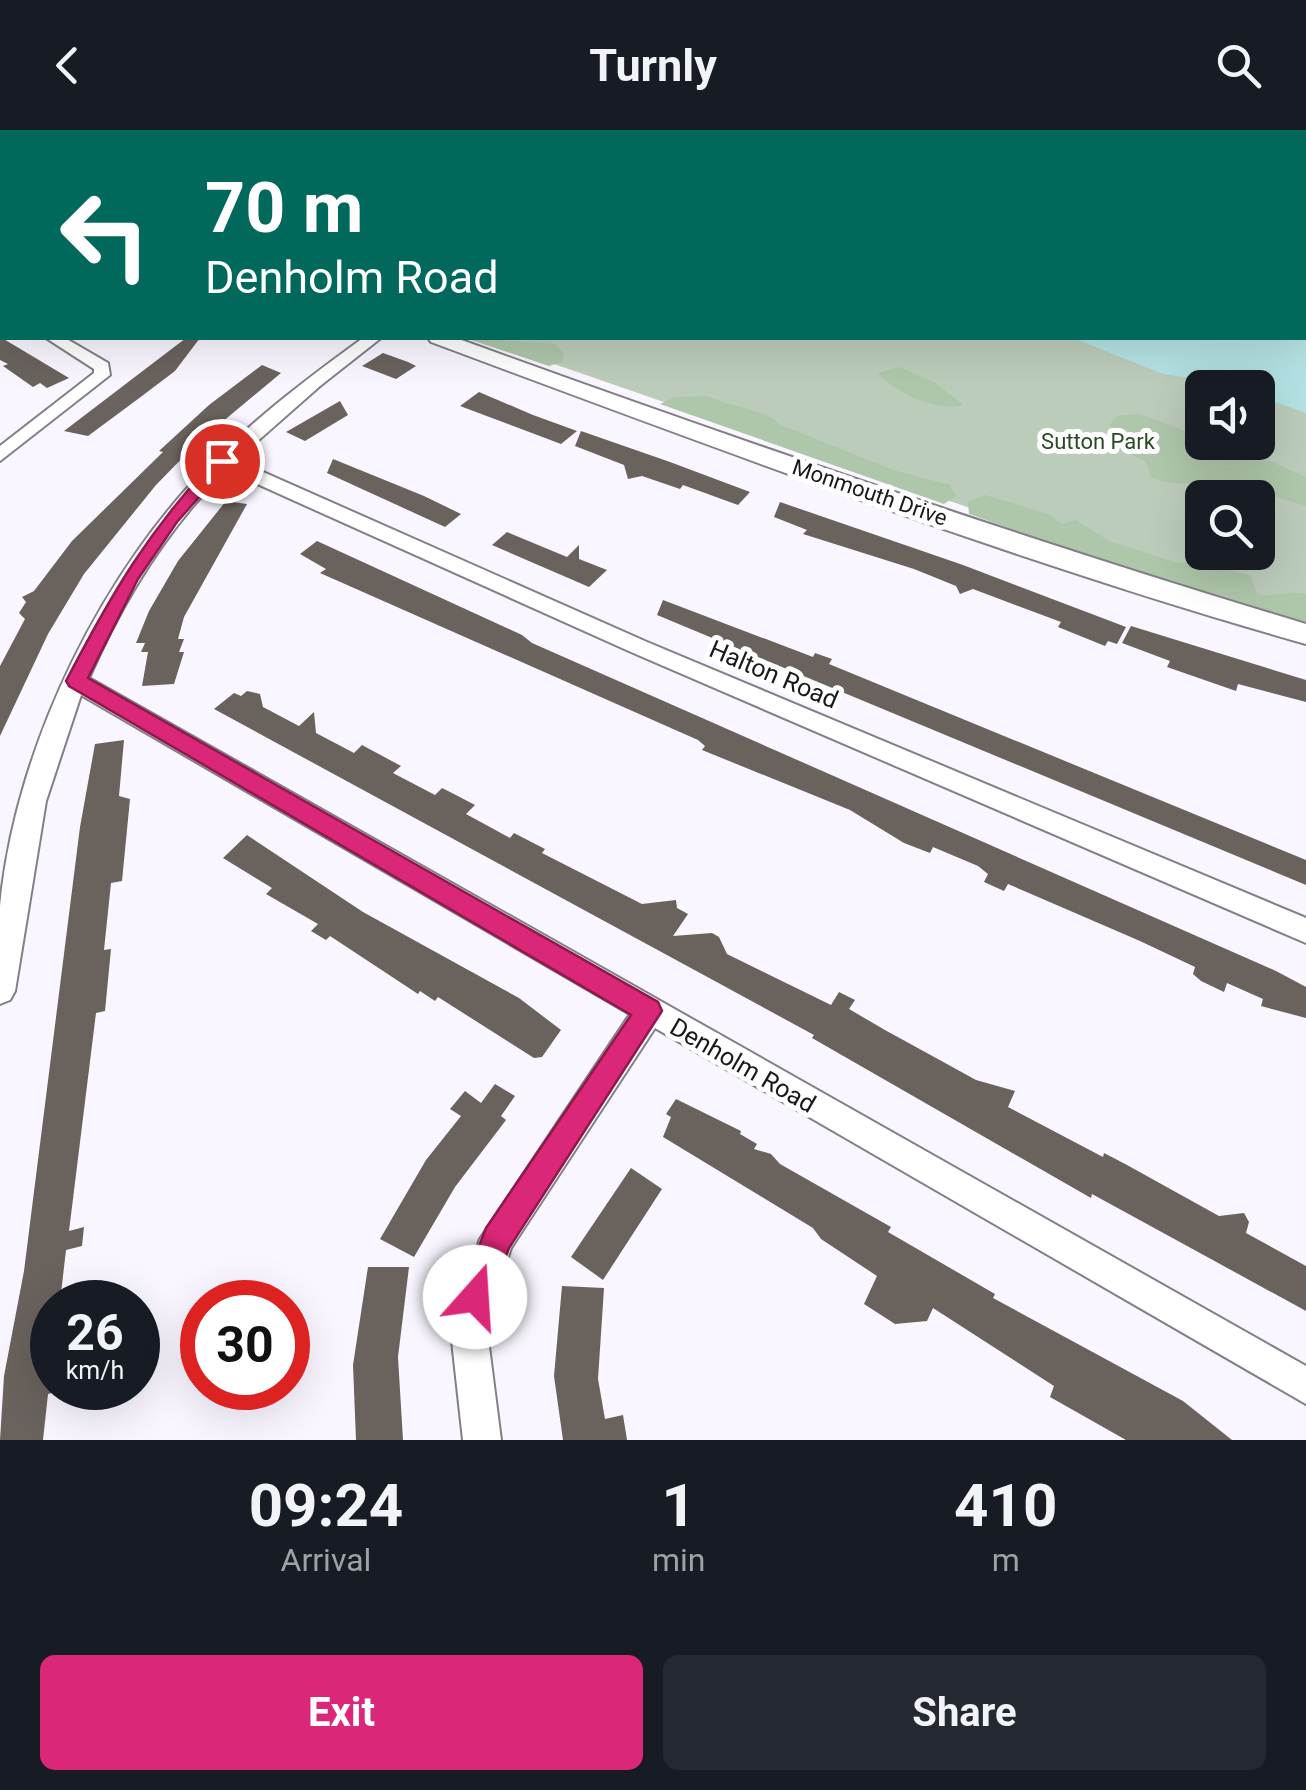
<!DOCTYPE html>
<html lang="en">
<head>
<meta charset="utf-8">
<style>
	:root { --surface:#171b24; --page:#242831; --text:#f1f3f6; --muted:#9ea1a6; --accent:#db2777 }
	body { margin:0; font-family:Roboto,sans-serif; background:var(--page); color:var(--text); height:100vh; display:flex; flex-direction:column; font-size:38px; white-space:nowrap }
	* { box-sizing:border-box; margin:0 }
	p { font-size:32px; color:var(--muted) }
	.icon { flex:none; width:55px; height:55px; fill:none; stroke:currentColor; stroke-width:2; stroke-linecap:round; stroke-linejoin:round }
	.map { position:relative; height:1310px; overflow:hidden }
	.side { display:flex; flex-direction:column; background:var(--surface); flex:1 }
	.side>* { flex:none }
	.banner { position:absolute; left:0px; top:0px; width:1308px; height:210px; box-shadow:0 10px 40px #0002; background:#00695c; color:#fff; overflow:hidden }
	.buttons { position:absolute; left:1185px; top:240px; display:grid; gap:20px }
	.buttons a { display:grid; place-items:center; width:90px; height:90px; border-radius:15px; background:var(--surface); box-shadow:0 10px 40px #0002; font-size:50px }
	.speed { position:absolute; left:30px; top:1150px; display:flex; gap:20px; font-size:50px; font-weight:700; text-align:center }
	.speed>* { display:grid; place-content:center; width:130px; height:130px; border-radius:50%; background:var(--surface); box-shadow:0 10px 40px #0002; line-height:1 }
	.speed small { font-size:25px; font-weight:400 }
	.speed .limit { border:15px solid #d22; background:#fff; color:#111 }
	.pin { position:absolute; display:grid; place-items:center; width:85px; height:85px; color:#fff; margin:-42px; border:5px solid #fff; border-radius:50%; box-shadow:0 2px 10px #0007 }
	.me { position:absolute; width:110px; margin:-55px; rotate:19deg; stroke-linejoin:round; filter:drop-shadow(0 0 8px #0008) }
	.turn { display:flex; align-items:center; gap:35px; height:210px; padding:0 40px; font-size:45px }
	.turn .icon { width:130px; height:130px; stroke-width:2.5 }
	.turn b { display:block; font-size:70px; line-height:85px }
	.eta { display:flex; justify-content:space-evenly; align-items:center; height:170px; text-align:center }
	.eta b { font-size:60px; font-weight:700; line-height:70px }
	.cta { display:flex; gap:20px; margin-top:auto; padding:20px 40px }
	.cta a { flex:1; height:115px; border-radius:15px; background:var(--accent); color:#fff; font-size:40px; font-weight:700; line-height:115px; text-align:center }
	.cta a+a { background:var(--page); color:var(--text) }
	header { display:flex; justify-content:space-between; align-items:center; height:130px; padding:0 40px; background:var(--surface); font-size:45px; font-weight:700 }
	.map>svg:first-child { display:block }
	.green { fill:#bcccba; fill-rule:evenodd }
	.forest { fill:#aec6aa }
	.water { fill:#b4e2e4 }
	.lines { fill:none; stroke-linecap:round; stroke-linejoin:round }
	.stream { stroke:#b4e2e4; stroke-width:4 }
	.building { fill:#69625d }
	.minor-casing { stroke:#827f87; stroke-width:4 }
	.tertiary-casing { stroke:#827f87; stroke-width:4 }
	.minor { fill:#fff; fill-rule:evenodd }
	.tertiary { fill:#fff; fill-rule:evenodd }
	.route { fill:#db2777; stroke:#8e194d; stroke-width:2.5 }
	.labels { text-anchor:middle; stroke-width:10; stroke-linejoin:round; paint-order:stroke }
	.far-park-label { font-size:22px; fill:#284b23; stroke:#fff }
	.far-street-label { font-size:22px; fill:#19181b; stroke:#fff }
	.street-label { font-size:25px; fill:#19181b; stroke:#fff }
</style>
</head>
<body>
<header><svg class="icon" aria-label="back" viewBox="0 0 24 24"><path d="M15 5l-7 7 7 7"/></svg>Turnly<svg class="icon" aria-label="search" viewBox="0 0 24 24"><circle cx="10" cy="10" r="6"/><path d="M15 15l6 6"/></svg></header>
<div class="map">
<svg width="1306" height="1310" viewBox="0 0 1306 1310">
	<rect width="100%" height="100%" fill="#f9f6ff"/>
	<path class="green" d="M0 0H1306V487L1146 439 479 208H1305V2H2V43ZM1202 258H1258V312H1202ZM1202 368H1258V422H1202Z"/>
	<g class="forest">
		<path d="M465 208 555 214 564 223 562 232 549 236Z"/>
		<path d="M899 237 934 252 963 275C938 282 895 263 878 243Z"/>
		<path d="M708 266C730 278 764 278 781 295L893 340 950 355 956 366 944 374 660 274 675 267Z"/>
		<path d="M1138 284C1168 293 1196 306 1223 316L1232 328 1256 325 1306 347V376L1250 359 1165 352 1151 347 1146 332 1126 322 1122 308 1109 295 1118 286Z"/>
		<path d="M985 365 1048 384 1062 394 1076 390 1109 411 1177 433 1199 432 1250 445 1257 464C1275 468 1288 460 1306 464V494L1162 452 969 384 968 372Z"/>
	</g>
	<path class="water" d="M1306 55V283L1258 266V258L1163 244 1073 208H1305Z"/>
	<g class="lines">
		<path class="stream" d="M490 0 555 2"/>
	</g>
	<g class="building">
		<path d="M0 203 2 208 69 248 47 258 40 253 33 257 3 236 8 234 0 230Z"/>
		<path d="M186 208H200L175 241 142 266 88 306 64 301Z"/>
		<path d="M383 223 408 232 416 236 396 249 362 236Z"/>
		<path d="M262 235 281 243 197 313 156 355 84 444 48 504 0 606V536L25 489 19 483 26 472 22 467 34 461 72 411 163 322 159 321 209 275Z"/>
		<path d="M479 262 533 285 577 301 561 314 460 276Z"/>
		<path d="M340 271 348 285 305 311 286 302Z"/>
		<path d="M581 301 670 332 750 362 738 375 683 355 680 359 642 346 628 349 624 335 575 316Z"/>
		<path d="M333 329 424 366 461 384 445 397 327 343Z"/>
		<path d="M226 371 247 374 184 487 178 509H184L179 522H184L174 554 142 556 148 522H141L145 513H136L149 481 178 431Z"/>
		<path d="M780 372 963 435 1126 497 1117 514 1108 511 1105 516 1058 497 1061 492 973 459 960 464 956 456 914 439 803 404 807 400 774 387Z"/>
		<path d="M507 402 567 427 579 415V429L607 440 589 457 492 415Z"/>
		<path d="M317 411 522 505 532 513 1276 841 1306 857V888L1261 876 1263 869 1227 853 1224 862 1201 851 1193 844 1195 837 1140 811 1008 754 1004 761 984 752 988 744 978 736 933 717 930 723 904 713 850 680 702 620 705 616 698 610 320 443 326 439 300 424Z"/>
		<path d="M663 470 813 527 815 523 832 529 829 534 1306 730V755L657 485Z"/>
		<path d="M1131 496 1306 550V572L1238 554 1236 561 1167 537 1170 531 1122 513Z"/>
		<path d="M247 561 260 564 263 577 299 596 314 582 316 603 354 623 362 615 401 636 393 643 435 665 442 658 452 663 475 675 466 684 510 708 514 703 545 719 542 723 642 774 676 770 677 778 688 784 673 806 712 803 719 807 727 824 831 875 839 862 855 870 849 879 885 900 976 950 1015 961 1008 977 1103 1027 1104 1023 1127 1035 1219 1086 1244 1083 1249 1092 1246 1103 1306 1136V1181L1092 1064 1091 1068 812 908 814 905 214 579 234 563 241 566Z"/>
		<path d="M124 610 119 666 130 669 122 751 111 753 104 820 111 819 105 881 96 883 69 1101 84 1097 82 1116 66 1120 60 1172H52V1263L48 1264 43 1310H0L4 1246 24 1141 80 697 95 614Z"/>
		<path d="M247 705 363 782 519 868 561 900 542 927 534 928 438 867 435 871 420 861 418 864 330 806 326 810 311 801 318 794 266 764 272 758 223 728Z"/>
		<path d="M495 954 515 966 501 986 506 990 455 1057 414 1127 380 1109 426 1030 461 986 450 979 465 961 481 973Z"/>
		<path d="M676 969 741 1001 740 1004 757 1014 754 1019 771 1024 780 1034 891 1097 888 1102 995 1164 993 1168 1183 1271 1232 1310H1126L1050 1267 1054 1256 933 1178 927 1191 895 1194 864 1174 877 1146 821 1109 813 1098 663 1007 671 987 666 984Z"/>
		<path d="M631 1038 662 1059 603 1150 571 1127Z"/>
		<path d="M368 1137H409L398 1227 403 1310H356L353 1235Z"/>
		<path d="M562 1156 604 1158 598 1249 605 1289 623 1285 627 1310H563L554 1246Z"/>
	</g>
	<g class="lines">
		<g class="minor-casing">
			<g id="minor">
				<path d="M0 170 2 171V182L0 181Z"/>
				<path d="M46 208H65L108 233 110 245 0 331V316L94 243V239Z"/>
				<path d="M363 208H381L320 256 236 330 647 512 1306 788V813L631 522 226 340C167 399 122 472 89 548L1306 1236V1274L655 898 511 1118 486 1193 501 1310H463L450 1193 480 1109 630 884 81 565 46 671 15 861 10 870 0 874C0 842 0 808 0 776 15 617 104 436 217 327 262 283 312 245 363 208Z"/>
			</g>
		</g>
		<g class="tertiary-casing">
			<g id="tertiary">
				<rect x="0" y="47" width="2" height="10"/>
				<path d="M428 208H456C737 310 1020 408 1306 494V514C1010 430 719 319 431 212Z"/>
			</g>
		</g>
		<use href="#minor" class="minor"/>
		<use href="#tertiary" class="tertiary"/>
	</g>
	<path class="route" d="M217 327 231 331 177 392 138 449 88 548 658 872 662 881 509 1118 486 1179 475 1183 464 1179 459 1167 486 1098 631 885 69 556 66 551C113 461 147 403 217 327Z"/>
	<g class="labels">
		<g class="far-park-label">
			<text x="1098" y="319">Sutton Park</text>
		</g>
		<g class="far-street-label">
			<text transform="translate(870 362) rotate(19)" y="8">Monmouth Drive</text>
		</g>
		<g class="street-label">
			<text transform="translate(774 544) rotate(23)" y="9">Halton Road</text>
			<text transform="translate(743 935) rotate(30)" y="9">Denholm Road</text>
		</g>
	</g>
</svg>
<div class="buttons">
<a><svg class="icon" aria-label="sound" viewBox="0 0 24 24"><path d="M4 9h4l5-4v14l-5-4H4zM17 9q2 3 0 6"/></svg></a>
<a><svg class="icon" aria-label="search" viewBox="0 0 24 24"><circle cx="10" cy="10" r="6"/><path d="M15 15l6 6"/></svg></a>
</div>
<div class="speed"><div>26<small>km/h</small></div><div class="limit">30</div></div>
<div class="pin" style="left:222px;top:331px;background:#d93025"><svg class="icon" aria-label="arrive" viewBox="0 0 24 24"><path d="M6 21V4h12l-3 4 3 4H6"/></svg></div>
<svg class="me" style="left:475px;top:1167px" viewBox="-20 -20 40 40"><circle r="19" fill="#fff"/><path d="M0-13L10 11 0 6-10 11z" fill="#db2777"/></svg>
<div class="banner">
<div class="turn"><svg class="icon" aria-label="left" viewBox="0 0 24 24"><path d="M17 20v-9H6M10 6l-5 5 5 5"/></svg><div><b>70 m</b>Denholm Road</div></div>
</div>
</div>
<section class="side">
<div class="eta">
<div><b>09:24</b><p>Arrival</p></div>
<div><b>1</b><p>min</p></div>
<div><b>410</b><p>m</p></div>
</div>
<div class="cta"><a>Exit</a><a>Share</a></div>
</section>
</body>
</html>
